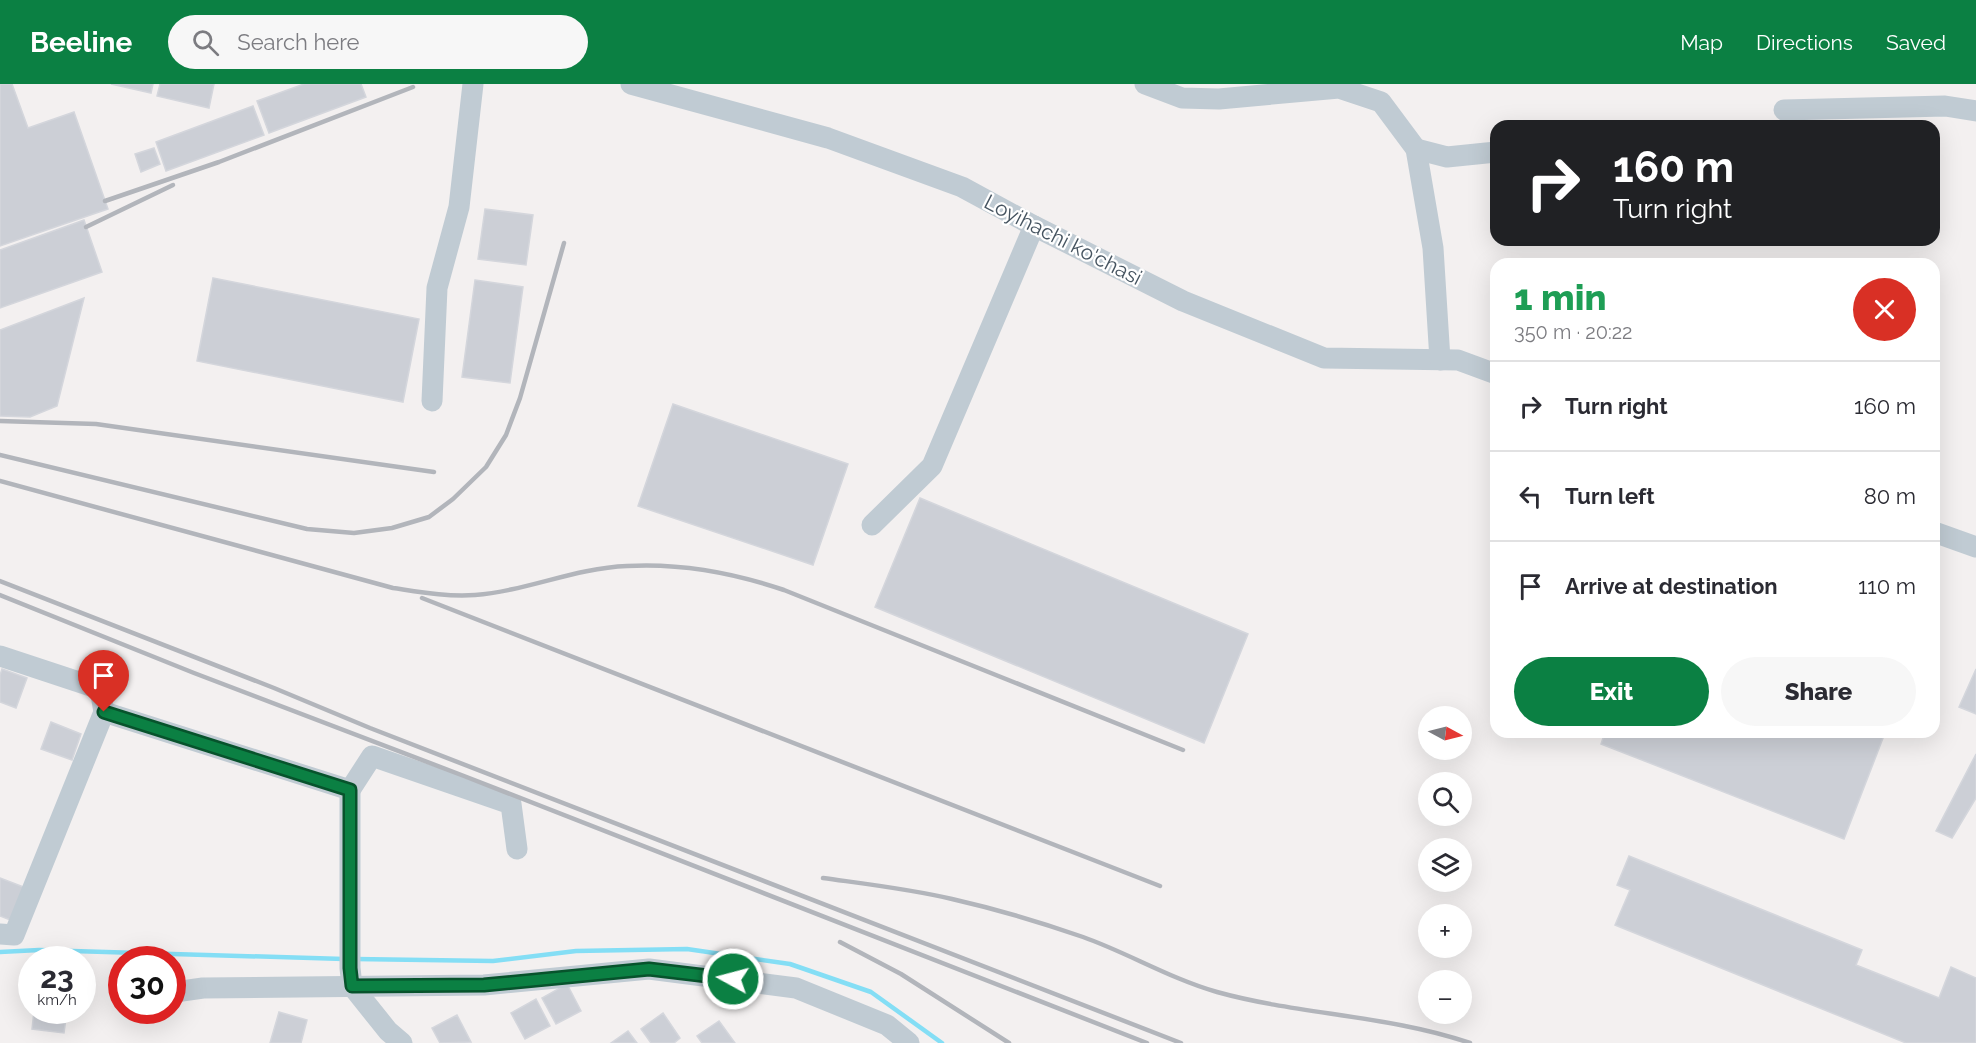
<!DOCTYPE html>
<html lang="en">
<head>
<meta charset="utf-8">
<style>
	:root { --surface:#fff; --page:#f7f7f7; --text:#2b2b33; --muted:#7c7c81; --line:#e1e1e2; --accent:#0b8043 }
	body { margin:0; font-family:Raleway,sans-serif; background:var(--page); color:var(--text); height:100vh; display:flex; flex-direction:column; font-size:22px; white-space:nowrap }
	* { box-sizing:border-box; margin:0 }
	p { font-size:20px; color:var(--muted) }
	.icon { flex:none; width:33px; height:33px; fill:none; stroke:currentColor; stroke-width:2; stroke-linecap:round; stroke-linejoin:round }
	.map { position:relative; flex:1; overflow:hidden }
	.drawer { position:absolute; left:1490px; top:174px; width:450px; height:480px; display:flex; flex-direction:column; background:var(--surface); border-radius:18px; box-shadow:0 6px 24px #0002 }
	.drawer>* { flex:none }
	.guide { position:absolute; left:1490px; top:36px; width:450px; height:126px; border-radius:18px; box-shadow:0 6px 24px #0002; background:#202124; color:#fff; overflow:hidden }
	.needle { width:39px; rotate:97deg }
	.fabs { position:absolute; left:1418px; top:622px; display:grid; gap:12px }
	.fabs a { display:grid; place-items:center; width:54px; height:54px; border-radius:50%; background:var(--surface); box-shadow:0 6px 24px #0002; font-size:30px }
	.speed { position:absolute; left:18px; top:862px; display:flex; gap:12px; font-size:30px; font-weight:700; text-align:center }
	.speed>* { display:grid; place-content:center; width:78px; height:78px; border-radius:50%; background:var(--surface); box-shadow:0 6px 24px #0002; line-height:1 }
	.speed small { font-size:15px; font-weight:400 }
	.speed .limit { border:9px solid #d22; background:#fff; color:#111 }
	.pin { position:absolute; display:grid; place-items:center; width:51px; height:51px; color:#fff; margin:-62px -26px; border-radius:50% 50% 50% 0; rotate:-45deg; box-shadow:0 0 6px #0007 }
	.pin .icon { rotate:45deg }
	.me { position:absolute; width:66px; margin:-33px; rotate:277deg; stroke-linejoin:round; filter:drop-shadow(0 0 4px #0008) }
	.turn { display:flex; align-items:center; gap:21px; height:126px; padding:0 24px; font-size:27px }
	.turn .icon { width:78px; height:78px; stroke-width:2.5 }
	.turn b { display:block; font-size:42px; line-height:51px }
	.round { display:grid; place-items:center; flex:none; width:63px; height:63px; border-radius:32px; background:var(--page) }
	.summary { display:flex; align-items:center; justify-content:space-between; height:102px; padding:0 24px }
	h1 { font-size:36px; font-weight:800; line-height:45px; color:#1e9e55 }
	.button { display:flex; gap:12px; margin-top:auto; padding:12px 24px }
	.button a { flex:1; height:69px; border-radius:36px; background:var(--accent); color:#fff; font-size:24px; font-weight:800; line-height:69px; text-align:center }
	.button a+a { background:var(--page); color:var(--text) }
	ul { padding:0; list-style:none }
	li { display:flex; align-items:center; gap:18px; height:90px; padding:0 24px; border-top:2px solid var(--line) }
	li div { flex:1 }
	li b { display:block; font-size:22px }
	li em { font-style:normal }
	header { display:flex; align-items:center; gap:36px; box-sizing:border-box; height:84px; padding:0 30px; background:var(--accent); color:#fff }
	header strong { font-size:28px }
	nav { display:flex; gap:33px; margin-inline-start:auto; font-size:21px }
	.search { width:420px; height:54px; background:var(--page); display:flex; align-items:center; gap:15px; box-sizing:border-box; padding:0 21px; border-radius:33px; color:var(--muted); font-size:22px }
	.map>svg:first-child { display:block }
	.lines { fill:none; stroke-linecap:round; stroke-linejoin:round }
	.stream { stroke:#84def5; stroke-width:4.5 }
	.building { fill:#cccfd6; stroke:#d4d6dc; stroke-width:1.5 }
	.minor { stroke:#c0cbd3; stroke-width:21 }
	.rail { stroke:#b2b5bb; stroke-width:4.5 }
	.route-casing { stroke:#07532c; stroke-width:15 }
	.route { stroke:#0b8043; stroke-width:10 }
	.labels { text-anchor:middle; stroke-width:4.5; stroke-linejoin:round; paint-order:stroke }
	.street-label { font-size:21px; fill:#465460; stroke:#fff }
</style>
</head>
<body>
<header>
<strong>Beeline</strong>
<div class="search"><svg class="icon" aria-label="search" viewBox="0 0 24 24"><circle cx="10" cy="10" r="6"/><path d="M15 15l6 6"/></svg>Search here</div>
<nav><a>Map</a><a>Directions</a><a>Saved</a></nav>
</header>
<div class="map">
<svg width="1976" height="959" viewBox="0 0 1976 959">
	<rect width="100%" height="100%" fill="#f3f0f0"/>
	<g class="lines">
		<g class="stream">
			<path d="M0 868 39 866 344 875"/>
			<path d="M355 875 493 877 576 867 687 865 790 880 871 908 942 959"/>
		</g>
	</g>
	<g class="building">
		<path d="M0 0H12L28 44 74 28 108 125 0 162Z"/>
		<path d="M111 0H153L151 9Z"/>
		<path d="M160 0H214L209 24 157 12Z"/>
		<path d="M304 0H361L366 13 269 49 257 17Z"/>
		<path d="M253 22 264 51 166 87 156 58Z"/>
		<path d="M154 64 160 80 141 88 135 70Z"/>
		<path d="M485 125 533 131 526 181 478 175Z"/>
		<path d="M84 136 102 188 0 224V166Z"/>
		<path d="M213 194 419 235 403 318 197 277Z"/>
		<path d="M475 196 523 203 510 299 462 293Z"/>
		<path d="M84 214 57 322 30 333 0 332V246Z"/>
		<path d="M673 320 848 380 813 481 638 422Z"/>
		<path d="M920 414 1248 550 1204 659 875 523Z"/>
		<path d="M2 585 27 594 16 624 0 618V591Z"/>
		<path d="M1976 585V630L1959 623Z"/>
		<path d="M51 638 81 650 72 676 41 665Z"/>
		<path d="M1605 648H1884L1885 649 1844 755 1601 660Z"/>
		<path d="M1976 670V714L1952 754 1936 747Z"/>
		<path d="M1629 772 1862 866 1856 881 1939 914 1951 883 1976 894V959H1906L1615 841 1630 806 1617 801Z"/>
		<path d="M0 794 26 804 13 837 0 832Z"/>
		<path d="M567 900 581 927 556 940 542 914Z"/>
		<path d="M536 915 550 942 525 955 511 929Z"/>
		<path d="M34 927H67L64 949 32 945Z"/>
		<path d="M279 928 307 936 301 959H270Z"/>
		<path d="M663 929 680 954 674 959H651L641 945Z"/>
		<path d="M457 931 471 958 440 959 432 944Z"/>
		<path d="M719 937 735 959H702L697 952Z"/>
		<path d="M628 947 637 959H611Z"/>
	</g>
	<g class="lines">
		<g class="minor">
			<path d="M631 0 828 54 962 103 1034 142 1183 217 1324 274 1458 276 1496 290"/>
			<path d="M1145 0 1182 14 1219 15 1339 4 1381 18 1416 65 1433 164 1440 276"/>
			<path d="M1784 26 1945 22 1976 27"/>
			<path d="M1416 65 1447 73 1496 68"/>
			<path d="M432 317 437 204 459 123 473 0"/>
			<path d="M872 441 932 382 1034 142"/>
			<path d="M1934 448 1976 463"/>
			<path d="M0 572 100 605 104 628 350 706 372 672 511 720 517 765"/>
			<path d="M350 706V884L352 902 388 947 402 959"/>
			<path d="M0 850 14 851 104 628"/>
			<path d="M172 910 175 908 203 904 484 901 649 885 796 904 887 941 909 959"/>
		</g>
		<g class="rail">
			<path d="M105 117 219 78 413 3"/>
			<path d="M86 143 173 101"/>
			<path d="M0 337 96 340 434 388"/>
			<path d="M0 371 307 445 354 449 392 444 429 433 453 415 486 383 506 351 520 314 564 159"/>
			<path d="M0 397 393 504C420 508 447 513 475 511 526 507 575 484 627 482 680 479 734 489 784 506L1183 666"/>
			<path d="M0 497 274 604 370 644 1181 959"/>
			<path d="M0 511 194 589 464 692 1147 959"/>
			<path d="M422 514 1160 802"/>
			<path d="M823 794C866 800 910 805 952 815 996 825 1040 838 1083 853 1128 869 1171 895 1217 908 1300 931 1388 931 1470 959"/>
			<path d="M840 858 901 890 1009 959"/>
		</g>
	</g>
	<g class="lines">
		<g class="route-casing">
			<path id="route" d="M104 628 350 706V884L352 902 484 901 649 885 733 895"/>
		</g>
		<use href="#route" class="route"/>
	</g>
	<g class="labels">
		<g class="street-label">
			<text transform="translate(1063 156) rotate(27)" y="7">Loyihachi ko'chasi</text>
		</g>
	</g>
</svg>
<div class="fabs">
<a><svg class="needle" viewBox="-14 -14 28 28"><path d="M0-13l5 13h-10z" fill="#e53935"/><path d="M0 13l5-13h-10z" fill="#7c7c81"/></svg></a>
<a><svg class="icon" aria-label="search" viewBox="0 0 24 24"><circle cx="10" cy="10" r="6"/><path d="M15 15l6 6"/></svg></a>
<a><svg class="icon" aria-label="layers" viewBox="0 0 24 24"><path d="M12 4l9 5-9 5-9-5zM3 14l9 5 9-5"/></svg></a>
<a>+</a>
<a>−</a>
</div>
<div class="speed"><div>23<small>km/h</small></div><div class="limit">30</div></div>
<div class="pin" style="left:104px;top:628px;background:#d93025"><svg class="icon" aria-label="arrive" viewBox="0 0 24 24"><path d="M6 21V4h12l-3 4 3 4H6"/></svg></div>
<svg class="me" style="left:733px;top:895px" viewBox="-20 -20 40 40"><circle r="17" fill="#0b8043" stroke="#fff" stroke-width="3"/><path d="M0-11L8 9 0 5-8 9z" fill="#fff"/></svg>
<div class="guide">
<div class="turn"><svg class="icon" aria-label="right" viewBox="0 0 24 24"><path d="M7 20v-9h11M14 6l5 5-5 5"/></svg><div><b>160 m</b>Turn right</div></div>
</div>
<section class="drawer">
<div class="summary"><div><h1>1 min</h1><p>350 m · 20:22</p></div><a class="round" style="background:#d93025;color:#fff"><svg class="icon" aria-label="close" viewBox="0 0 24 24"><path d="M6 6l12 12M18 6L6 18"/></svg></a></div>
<ul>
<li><svg class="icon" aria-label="right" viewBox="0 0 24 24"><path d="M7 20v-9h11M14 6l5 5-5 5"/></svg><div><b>Turn right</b></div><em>160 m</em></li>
<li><svg class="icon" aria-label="left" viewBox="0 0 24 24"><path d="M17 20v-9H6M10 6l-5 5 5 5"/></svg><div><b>Turn left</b></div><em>80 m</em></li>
<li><svg class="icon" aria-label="arrive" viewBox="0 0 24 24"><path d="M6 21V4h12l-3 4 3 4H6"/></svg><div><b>Arrive at destination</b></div><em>110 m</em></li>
</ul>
<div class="button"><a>Exit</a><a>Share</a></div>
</section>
</div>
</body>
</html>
